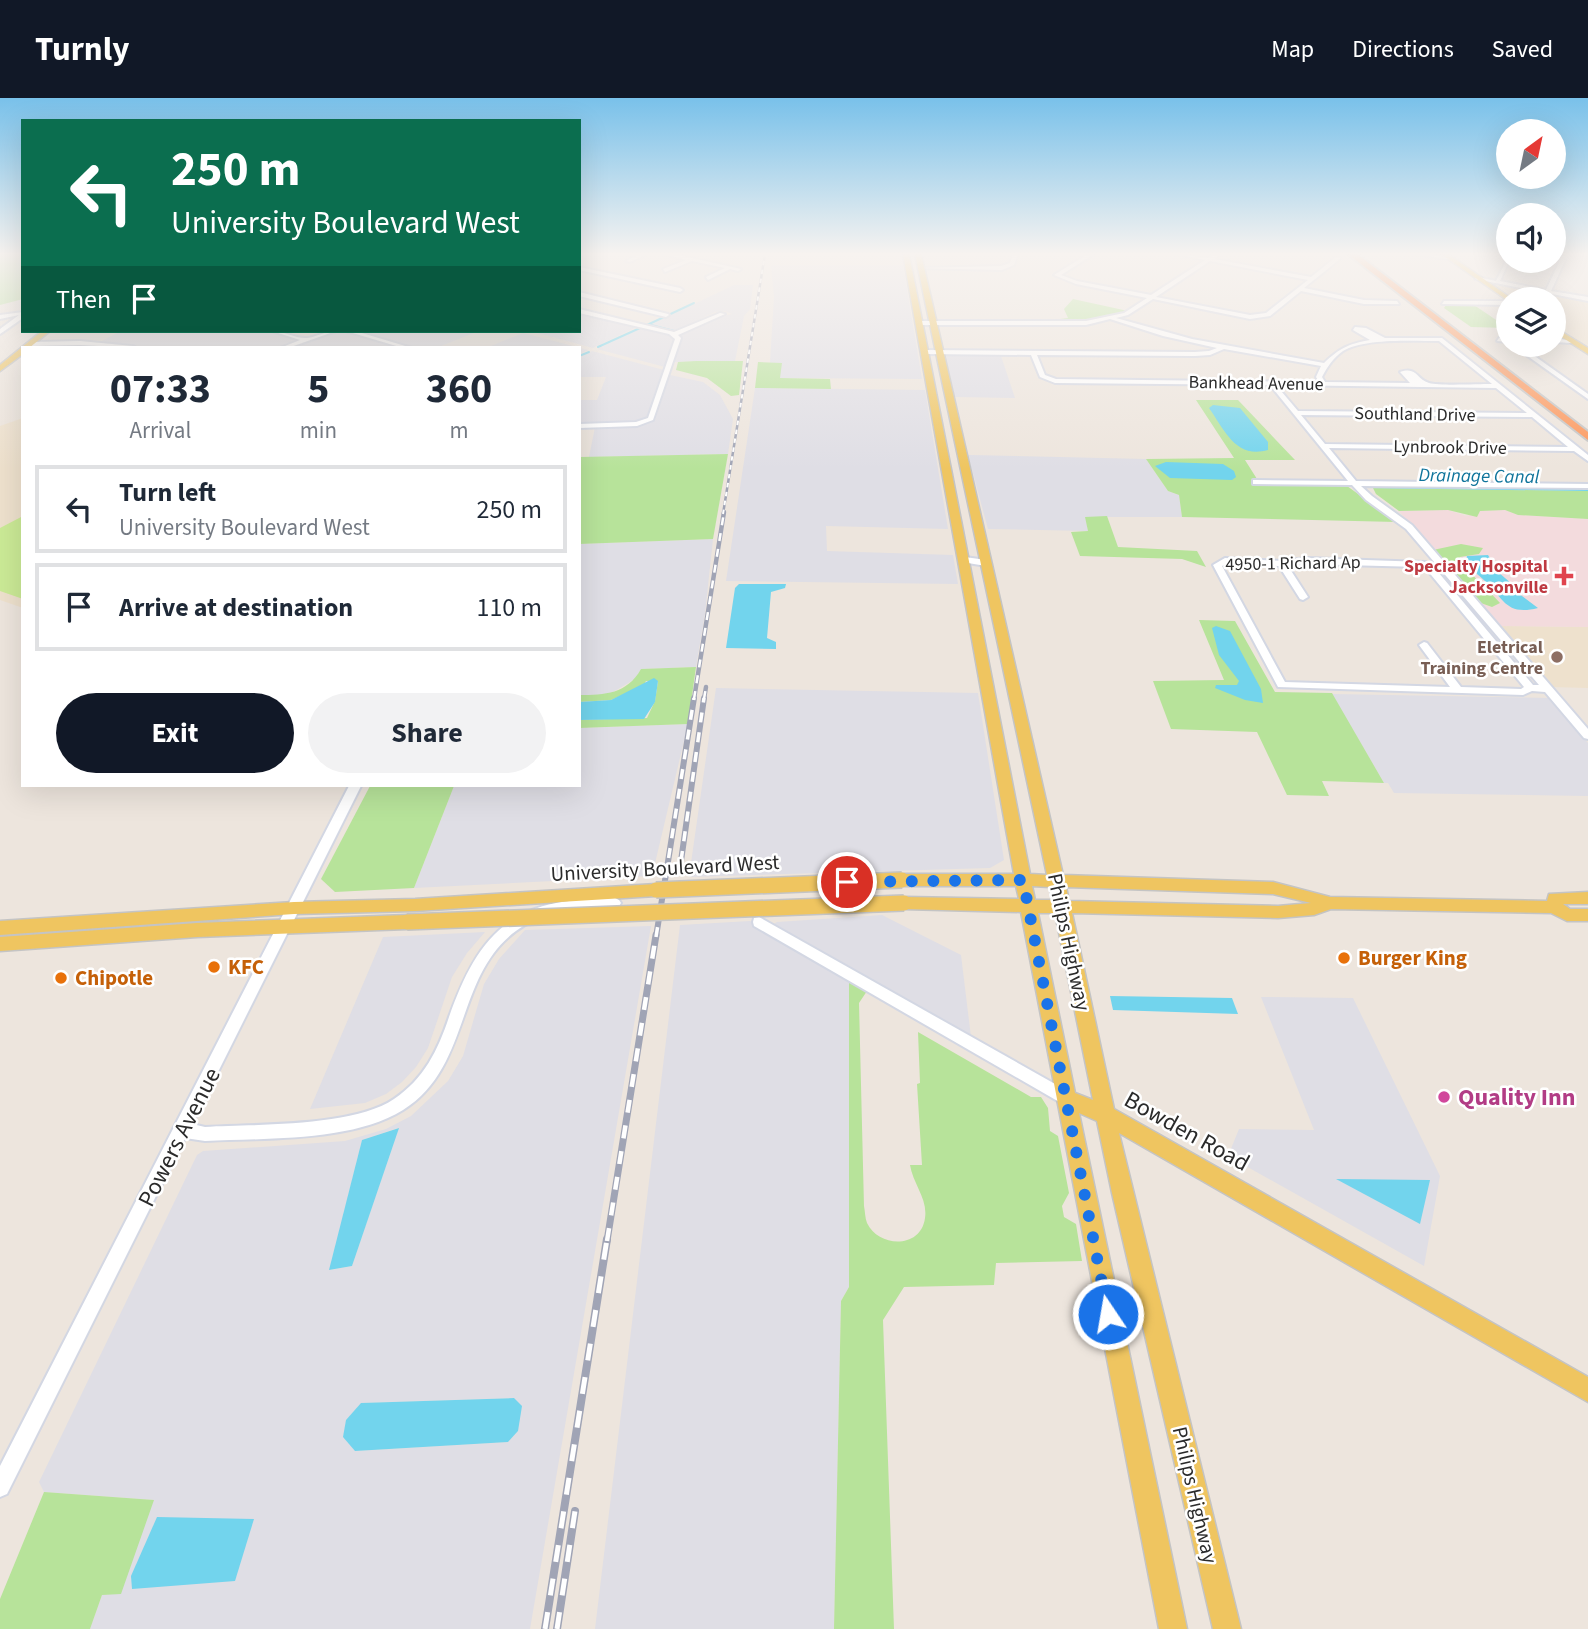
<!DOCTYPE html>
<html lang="en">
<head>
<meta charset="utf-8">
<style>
	:root { --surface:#fff; --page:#f2f2f3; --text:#1f2937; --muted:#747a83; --line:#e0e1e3; --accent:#111827 }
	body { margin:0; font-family:"Source Sans 3",sans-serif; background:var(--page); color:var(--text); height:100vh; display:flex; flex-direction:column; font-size:26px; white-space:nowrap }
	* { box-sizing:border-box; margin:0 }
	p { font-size:23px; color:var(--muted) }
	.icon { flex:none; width:38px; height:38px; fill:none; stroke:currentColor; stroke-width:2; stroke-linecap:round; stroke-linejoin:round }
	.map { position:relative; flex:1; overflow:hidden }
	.side { position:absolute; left:21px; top:248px; width:560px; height:441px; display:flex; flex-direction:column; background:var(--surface); border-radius:0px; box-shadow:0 7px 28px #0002 }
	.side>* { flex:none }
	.top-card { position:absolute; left:21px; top:21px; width:560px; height:214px; border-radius:0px; box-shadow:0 7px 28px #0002; background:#0b6e4f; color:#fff; overflow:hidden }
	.needle { width:46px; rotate:33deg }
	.tools { position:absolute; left:1496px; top:21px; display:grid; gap:14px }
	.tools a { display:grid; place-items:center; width:70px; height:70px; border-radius:50%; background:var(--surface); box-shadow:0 7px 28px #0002; font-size:35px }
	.pin { position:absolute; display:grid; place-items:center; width:60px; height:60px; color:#fff; margin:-30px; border:4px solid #fff; border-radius:50%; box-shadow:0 2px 7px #0007 }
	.me { position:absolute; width:77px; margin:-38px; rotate:348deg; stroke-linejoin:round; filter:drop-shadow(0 0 5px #0008) }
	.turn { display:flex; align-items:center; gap:24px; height:147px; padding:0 35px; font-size:32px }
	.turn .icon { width:91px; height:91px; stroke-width:2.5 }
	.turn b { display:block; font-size:49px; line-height:60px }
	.then { display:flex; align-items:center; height:66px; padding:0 35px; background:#0003; gap:14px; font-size:26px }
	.eta { display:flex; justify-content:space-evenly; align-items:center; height:119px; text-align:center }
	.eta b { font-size:42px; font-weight:700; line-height:49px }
	.button { display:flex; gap:14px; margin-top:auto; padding:14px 35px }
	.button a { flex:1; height:80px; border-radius:42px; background:var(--accent); color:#fff; font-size:28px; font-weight:700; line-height:80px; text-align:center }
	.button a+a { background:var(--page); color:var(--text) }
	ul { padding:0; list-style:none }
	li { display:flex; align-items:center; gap:21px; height:88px; margin:0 14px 10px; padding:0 21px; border:4px solid var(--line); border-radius:0px }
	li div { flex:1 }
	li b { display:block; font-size:26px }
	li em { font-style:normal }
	header { display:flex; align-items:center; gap:42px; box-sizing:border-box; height:98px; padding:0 35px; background:var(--accent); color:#fff }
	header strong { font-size:33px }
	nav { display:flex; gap:38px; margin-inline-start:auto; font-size:24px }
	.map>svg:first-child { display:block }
	.industrial { fill:#dfdee5; fill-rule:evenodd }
	.education { fill:#eee1cd }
	.medical { fill:#f3dbdd }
	.green { fill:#b7e39a }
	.pitch { fill:#cbea96 }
	.water { fill:#72d4ed }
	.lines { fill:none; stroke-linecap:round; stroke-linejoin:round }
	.stream { stroke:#72d4ed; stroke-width:2 }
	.minor-casing { stroke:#d3d7e3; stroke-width:4 }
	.major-casing { stroke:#c4c4c4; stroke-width:3 }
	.highway-casing { stroke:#c4c4c4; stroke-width:4 }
	.minor { fill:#fff; fill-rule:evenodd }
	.major { fill:#efc560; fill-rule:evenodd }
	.highway { fill:#fc9559; fill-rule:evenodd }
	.rail-far4-casing { stroke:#a0a4b5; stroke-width:2.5 }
	.rail-far3-casing { stroke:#a0a4b5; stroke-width:4.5 }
	.rail-far2-casing { stroke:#a0a4b5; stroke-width:6 }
	.rail-far1-casing { stroke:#a0a4b5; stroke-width:7 }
	.rail-casing { stroke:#a0a4b5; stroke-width:8 }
	.rail-far4 { stroke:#fff; stroke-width:2; stroke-dasharray:4.5; stroke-linecap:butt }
	.rail-far3 { stroke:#fff; stroke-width:2.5; stroke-dasharray:8; stroke-linecap:butt }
	.rail-far2 { stroke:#fff; stroke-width:3.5; stroke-dasharray:10; stroke-linecap:butt }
	.rail-far1 { stroke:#fff; stroke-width:4.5; stroke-dasharray:13; stroke-linecap:butt }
	.rail { stroke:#fff; stroke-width:5; stroke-dasharray:17; stroke-linecap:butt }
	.major-bridge-casing { stroke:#c4c4c4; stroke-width:18; stroke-linecap:butt }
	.major-bridge { stroke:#efc560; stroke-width:15 }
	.route { stroke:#1a73e8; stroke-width:12; stroke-dasharray:0 21.6 }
	.health-dot { fill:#e0444e; stroke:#fff; stroke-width:2.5 }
	.education-dot { fill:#8d6e63; stroke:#fff; stroke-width:2.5 }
	.food-dot { fill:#e8710a; stroke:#fff; stroke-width:2.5 }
	.hotel-dot { fill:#d1479c; stroke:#fff; stroke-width:2.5 }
	.labels { text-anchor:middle; stroke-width:5; stroke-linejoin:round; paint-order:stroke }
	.far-street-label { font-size:18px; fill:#2b2b2b; stroke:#fff }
	.far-health-label { font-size:18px; font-weight:bold; fill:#be3a42; stroke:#fff; text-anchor:end }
	.far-education-label { font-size:18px; font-weight:bold; fill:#785e54; stroke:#fff; text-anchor:end }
	.far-water-label { font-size:19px; font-style:italic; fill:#0f749b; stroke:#fff }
	.street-label { font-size:21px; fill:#2b2b2b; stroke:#fff }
	.food-label { font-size:21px; font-weight:bold; fill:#c56008; stroke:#fff; text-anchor:start }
	.near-hotel-label { font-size:24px; font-weight:bold; fill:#b23c85; stroke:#fff; text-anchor:start }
	.near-street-label { font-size:24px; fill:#2b2b2b; stroke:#fff }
</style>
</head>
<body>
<header>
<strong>Turnly</strong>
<nav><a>Map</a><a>Directions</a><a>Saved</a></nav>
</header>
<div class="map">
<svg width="1588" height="1531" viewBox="0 0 1588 1531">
	<rect width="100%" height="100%" fill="#ede5dd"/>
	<g class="industrial">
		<path d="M771 167H903L922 281 780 280 770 264 774 199Z"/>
		<path d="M734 187H753L750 211 744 218 735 263 674 264 681 236 714 220 732 216 725 213 715 214 673 234 648 228Z"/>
		<path d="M579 214 639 228 593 250 530 233H579Z"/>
		<path d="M644 229 674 239 665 269 597 251Z"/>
		<path d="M121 233H270L300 242 280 250H140L98 245Z"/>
		<path d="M341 233H345L404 250H292Z"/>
		<path d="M357 233H479L436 250H417Z"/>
		<path d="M523 235 588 252 579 256V250H486Z"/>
		<path d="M592 253 664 272 649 319 637 324 579 326V302H597L606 279H579V260Z"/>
		<path d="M1000 255 1015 300 955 299 945 257Z"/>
		<path d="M670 277 703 284 720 297 733 321 728 356 589 359 595 329 641 328 655 322Z"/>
		<path d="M755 290 925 292 948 431 826 428 827 453 953 457 958 486 726 483Z"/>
		<path d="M968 357 1146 361 1168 393 1179 397 1182 419H1086L1088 433 988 431Z"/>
		<path d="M713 441 705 516 696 569 641 571 635 581 608 597H579V446Z"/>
		<path d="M716 590 978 595 1004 762 990 770 689 779Z"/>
		<path d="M1332 596 1550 600 1588 645V698L1394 695 1388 685H1384Z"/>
		<path d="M688 626 652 778 414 790 454 688H579V630Z"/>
		<path d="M882 817 961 857 971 939 774 826 777 824Z"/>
		<path d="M750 823 849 883V1189L841 1203 834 1531H595L680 827Z"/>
		<path d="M651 828 530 1531H90L102 1497 154 1402 44 1394 39 1384 197 1057 203 1053 345 1043 386 1031 411 1018 448 983 463 958 484 886 499 861 525 832ZM398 1030 352 1168 330 1172 362 1042ZM514 1300 518 1333 508 1344 355 1353 346 1322 362 1305Z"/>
		<path d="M485 834 467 855 452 879 428 950 416 969 402 984 386 996 365 1005 310 1011 383 839Z"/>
		<path d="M1261 899 1353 900 1440 1078 1424 1168 1228 1058 1239 1031 1314 1032Z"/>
	</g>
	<g class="education">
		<path d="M1488 183 1588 202V249L1554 226V201H1516Z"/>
		<path d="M23 320V510L0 502V328Z"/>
		<path d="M1499 528 1588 529V590L1551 589Z"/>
	</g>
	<path class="medical" d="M1448 412 1466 418 1480 413 1505 412 1518 417 1588 421V529L1499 528 1399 413Z"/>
	<g class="green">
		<path d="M0 156H23V201L0 207Z"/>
		<path d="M1073 201 1128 213 1083 224H1055L1052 222 1068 220 1064 211Z"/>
		<path d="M1446 207H1474L1508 230 1471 229 1444 210Z"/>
		<path d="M696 263H743L739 297 731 298 707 280 676 272 678 264Z"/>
		<path d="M758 264 782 265 780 280 830 281 831 291 755 290Z"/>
		<path d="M1196 302H1238L1295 362H1245L1257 381 1254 383 1257 387 1347 388 1397 424 1182 419 1179 397 1168 393 1146 361 1234 360Z"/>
		<path d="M728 356 713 441 579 446V359Z"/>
		<path d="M1373 390 1588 393V421L1518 417 1505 412 1480 413 1477 419 1448 412 1399 413 1376 396Z"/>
		<path d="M1107 418 1118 449 1197 453 1206 469 1182 461 1080 458 1071 434 1088 433 1085 419Z"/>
		<path d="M1461 446 1483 450 1479 456 1460 459C1469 477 1487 490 1500 505L1492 509 1478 504 1433 452Z"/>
		<path d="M1199 522 1235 523 1275 594 1332 595 1384 685 1322 683 1329 698 1287 697 1257 634 1171 631 1153 583 1224 582Z"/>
		<path d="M696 569 688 626 579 630V622L647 620 655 603 658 583H646L643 588 611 602 579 604V597C605 597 627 596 641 571Z"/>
		<path d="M370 688H454L414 790 335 794 321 781Z"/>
		<path d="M849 883 867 893 859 905 864 1108C865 1113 865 1120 867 1125 879 1150 921 1151 925 1120 928 1101 913 1086 910 1067H922L917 986 920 985 918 934 1031 999H1041L1048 1010 1050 1033 1058 1038 1069 1095 1062 1108 1064 1119 1076 1126 1082 1163 996 1165 994 1187 904 1189 883 1222 894 1531H834L841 1203 849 1189Z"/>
		<path d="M44 1394 154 1402 121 1496 102 1497 90 1531H0V1501Z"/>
	</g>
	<path class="pitch" d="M23 418V501L0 493V430Z"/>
	<g class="water">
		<path d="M1213 307 1240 310 1268 344V352C1236 361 1225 333 1209 310Z"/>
		<path d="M1166 364 1223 366 1234 373 1236 379 1232 382 1170 380 1155 368Z"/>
		<path d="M1488 457 1498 474 1512 486 1514 492 1538 510C1506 518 1504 501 1486 484 1479 477 1471 472 1465 465L1467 458Z"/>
		<path d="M739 486H786L785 490 771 494 767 540 776 544V551L726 550 735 490Z"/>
		<path d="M1216 528 1230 533 1261 591 1263 605 1245 602 1215 590 1216 587H1237L1239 583 1219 557 1212 530Z"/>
		<path d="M654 580 658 583 655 604 644 621 579 622V604L611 602Z"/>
		<path d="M1110 898 1232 900 1238 916 1113 912Z"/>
		<path d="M399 1030 352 1168 329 1172 362 1042Z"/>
		<path d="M1336 1081 1430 1082 1420 1126Z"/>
		<path d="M514 1300 522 1308 518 1333 508 1344 355 1353 343 1339 346 1322 361 1305Z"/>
		<path d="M157 1419 254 1421 235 1483 132 1491 131 1478Z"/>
	</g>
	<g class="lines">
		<g class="stream">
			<path d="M647 227 694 205"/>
			<path d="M651 227 674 233"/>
			<path d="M598 249 640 230"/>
			<path d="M579 258 589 254"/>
			<path d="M1371 389 1588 392"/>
		</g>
		<g class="minor-casing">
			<g id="minor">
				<path d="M640 156H647L630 164 626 163Z"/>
				<path d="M664 156H674L741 171 738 173 730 171 708 182 706 179 725 170 692 163 665 174 663 171 686 162Z"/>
				<path d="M1013 156H1018L1014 167 1002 172 918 170 1001 168 1010 165Z"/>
				<path d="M1088 156H1094L1061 177 1077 183 1151 197 1205 162 1177 156 1208 160 1214 156H1220L1214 161 1311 179 1336 159H1340V161L1304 190 1364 202 1397 203 1399 206H1364L1301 193 1270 218 1250 221 1153 201 1128 217 1116 220 1192 241 1324 265C1340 250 1348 246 1370 242L1353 232 1355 229 1366 230 1385 240H1442L1588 357V363L1574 353 1329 350 1356 383 1588 386V390L1361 388 1372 398 1412 427 1588 631V641L1584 640 1545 594 1532 593 1523 597 1278 589 1213 467 1225 460 1282 463 1306 460 1425 464 1433 468 1533 587H1539L1406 431 1366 402 1352 387 1253 386V382H1256L1348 383 1270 287 1055 285 1040 279 1031 257 925 256 922 254 925 252 1195 254 1209 253 1217 250 1163 238 1110 221 1086 227H919L916 225 919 223H1086L1124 215 1147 200 1076 186 1054 177ZM1210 163 1308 182 1266 215 1250 217 1156 199ZM1439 243 1492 286C1478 286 1439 288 1429 285 1416 281 1417 268 1400 274L1410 285 1325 284 1322 279C1327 269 1334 259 1343 253 1364 240 1414 243 1439 243ZM1224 251 1321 268 1316 279 1319 284 1056 281 1045 277 1037 257 1195 258 1210 257ZM1276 287 1496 290 1527 315 1298 313ZM1301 317 1532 319 1568 349 1325 346ZM1226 466 1279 468 1300 501 1303 502 1308 499 1288 468 1306 466 1420 469 1427 472 1524 589 1521 591 1461 589 1427 545 1424 544 1419 547 1450 589 1285 584 1222 468Z"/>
				<path d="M1415 156H1429L1449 160 1447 161Z"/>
				<path d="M1563 156H1568L1551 193 1588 199V203L1475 181 1478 179 1496 183 1508 159 1509 163 1500 183 1546 192Z"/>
				<path d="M579 169 680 190 683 192 680 194 579 172Z"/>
				<path d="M579 194 668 216 669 217 666 219 579 198Z"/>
				<path d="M1444 203H1508V207L1442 206Z"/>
				<path d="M579 211 674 234 720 215 725 216 678 237 681 240 653 322 637 328 579 330V326L636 324 648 320 675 241 669 236 579 215Z"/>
				<path d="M23 214V220L0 236V231L19 217 0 221V217Z"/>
				<path d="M272 233C284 233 296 241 307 240 317 239 325 233 336 233L288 250H280L300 242Z"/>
				<path d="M346 233H355L412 250H403Z"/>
				<path d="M1499 240H1508V244L1497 243Z"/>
				<path d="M1554 240 1574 243 1571 245 1554 244Z"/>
				<path d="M80 243 133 248 136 250 80 247 30 248 27 246 30 244Z"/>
				<path d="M1512 247H1519L1588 296V301Z"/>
				<path d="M965 459 986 462 990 465 986 468 962 464V460Z"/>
				<path d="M349 688H361L192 1026 205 1029C255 1026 353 1029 394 1001 424 981 438 952 449 919 469 863 493 817 556 805 576 801 595 801 615 800L619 802 621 805 619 808 615 810C593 811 568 810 546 817 448 853 481 963 403 1012 352 1044 264 1040 205 1043L185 1040 7 1396 0 1399V1368Z"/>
				<path d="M759 819 1071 995 1074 1000 1071 1005 1066 1007 1061 1005 754 828 753 824 754 820Z"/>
			</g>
		</g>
		<g class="major-casing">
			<g id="major">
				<path d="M903 156H909L1030 776 1047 777 915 156H921L1063 777 1273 784 1330 799 1547 803 1549 796 1588 794V806H1563L1570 811H1588V823H1567L1551 815 1331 811 1314 817 1278 820 1072 815 1114 1011 1588 1279V1304L1119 1035 1241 1531H1213L1112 1095 1097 1023 1079 1015 1187 1531H1159L1021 814 904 811 898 809 896 805 898 801 904 799 1019 801 1016 788H902L896 786 894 782 896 778 902 776H1014ZM1032 788 1050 789 1052 802H1035ZM1066 789 1273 796 1311 805 1278 808 1069 803ZM1038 815H1055L1093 1002 1075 995Z"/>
				<path d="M1441 156H1448L1512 201 1507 202Z"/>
				<path d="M1554 229 1588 250V256L1554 234Z"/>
				<path d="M42 233H50L29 250H23V256L0 273V267Z"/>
				<path d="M656 786 662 788 664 792 662 796 656 798 415 813 294 816 0 837V823L294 804 415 801Z"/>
				<path d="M407 817 413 819 415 824 413 829 407 831 197 839 0 853V839L197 825Z"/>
			</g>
		</g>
		<g class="highway-casing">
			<path id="highway" d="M1348 156H1357L1588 334V342Z"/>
		</g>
		<use href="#minor" class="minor"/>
		<use href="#major" class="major"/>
		<use href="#highway" class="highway"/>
		<g class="rail-far4-casing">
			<path id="rail-far4" d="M723 416 765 156"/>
		</g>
		<g class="rail-far3-casing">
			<g id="rail-far3">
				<path d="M694 601 724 414"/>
				<path d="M704 601 706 589"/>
			</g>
		</g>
		<g class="rail-far2-casing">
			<g id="rail-far2">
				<path d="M681 763 704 600"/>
				<path d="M656 839 694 600"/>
			</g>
		</g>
		<g class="rail-far1-casing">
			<path id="rail-far1" d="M607 1143 656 837"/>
		</g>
		<g class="rail-casing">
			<g id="rail">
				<path d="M545 1531 607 1141"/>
				<path d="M557 1531 575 1413"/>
			</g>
		</g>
		<use href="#rail-far4" class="rail-far4"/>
		<use href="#rail-far3" class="rail-far3"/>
		<use href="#rail-far2" class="rail-far2"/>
		<use href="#rail-far1" class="rail-far1"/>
		<use href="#rail" class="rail"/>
		<g class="major-bridge-casing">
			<g id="major-bridge">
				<path d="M656 792 902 782"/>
				<path d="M407 824 904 805"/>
			</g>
		</g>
		<use href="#major-bridge" class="major-bridge"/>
	</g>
	<linearGradient id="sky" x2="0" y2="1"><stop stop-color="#79c1ea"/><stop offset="0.42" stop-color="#f7f3f0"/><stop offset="1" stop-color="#f7f3f0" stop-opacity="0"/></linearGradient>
	<rect width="1588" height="371" fill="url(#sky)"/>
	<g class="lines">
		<path class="route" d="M847 784 1023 782 1108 1216"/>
	</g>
	<path class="health-dot" d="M1560.5 467.5h7v7h7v7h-7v7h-7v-7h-7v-7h7z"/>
	<circle class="education-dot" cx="1557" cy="559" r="7"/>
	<g class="food-dot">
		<circle cx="1344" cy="860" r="7"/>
		<circle cx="214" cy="869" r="7"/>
		<circle cx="61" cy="880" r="7"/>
	</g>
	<circle class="hotel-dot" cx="1444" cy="999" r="7"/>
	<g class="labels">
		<g class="far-street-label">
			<text transform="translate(1256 285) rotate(1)" y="6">Bankhead Avenue</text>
			<text transform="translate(1415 316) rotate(1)" y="6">Southland Drive</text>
			<text transform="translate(1450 349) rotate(1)" y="6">Lynbrook Drive</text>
			<text transform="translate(1293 465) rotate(-1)" y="6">4950-1 Richard Ap</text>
		</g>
		<g class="far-health-label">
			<text x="1548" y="474">Specialty Hospital<tspan x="1548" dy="21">Jacksonville</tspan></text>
		</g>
		<g class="far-education-label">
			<text x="1543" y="555">Eletrical<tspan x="1543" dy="21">Training Centre</tspan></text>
		</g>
		<g class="far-water-label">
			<text transform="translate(1479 377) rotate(1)" y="7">Drainage Canal</text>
		</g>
		<g class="street-label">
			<text transform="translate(665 770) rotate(-3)" y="7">University Boulevard West</text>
			<text transform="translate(1069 844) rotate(78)" y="7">Philips Highway</text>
			<text transform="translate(1195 1397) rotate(77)" y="7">Philips Highway</text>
		</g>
		<g class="food-label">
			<text x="1358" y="867">Burger King</text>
			<text x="228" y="876">KFC</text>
			<text x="75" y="887">Chipotle</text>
		</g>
		<g class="near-hotel-label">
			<text x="1458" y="1007">Quality Inn</text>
		</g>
		<g class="near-street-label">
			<text transform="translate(1187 1033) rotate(29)" y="8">Bowden Road</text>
			<text transform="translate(179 1039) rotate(-63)" y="8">Powers Avenue</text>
		</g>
	</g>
</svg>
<div class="tools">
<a><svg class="needle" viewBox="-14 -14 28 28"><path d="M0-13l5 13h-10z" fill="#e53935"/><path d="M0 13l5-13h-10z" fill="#747a83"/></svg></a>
<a><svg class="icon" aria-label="sound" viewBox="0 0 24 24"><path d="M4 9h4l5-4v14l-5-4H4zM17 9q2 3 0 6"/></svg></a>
<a><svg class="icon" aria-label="layers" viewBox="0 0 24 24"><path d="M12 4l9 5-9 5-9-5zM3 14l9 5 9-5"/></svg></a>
</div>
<div class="pin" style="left:847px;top:784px;background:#d93025"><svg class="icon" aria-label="arrive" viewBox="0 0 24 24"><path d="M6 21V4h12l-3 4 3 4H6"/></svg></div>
<svg class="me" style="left:1108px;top:1216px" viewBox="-20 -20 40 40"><circle r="17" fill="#1a73e8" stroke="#fff" stroke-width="3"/><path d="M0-11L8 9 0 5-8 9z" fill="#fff"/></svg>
<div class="top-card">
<div class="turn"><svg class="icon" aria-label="left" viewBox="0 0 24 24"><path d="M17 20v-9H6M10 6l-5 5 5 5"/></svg><div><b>250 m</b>University Boulevard West</div></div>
<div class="then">Then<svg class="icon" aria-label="arrive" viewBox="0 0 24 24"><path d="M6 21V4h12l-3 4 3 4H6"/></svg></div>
</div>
<section class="side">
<div class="eta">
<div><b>07:33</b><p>Arrival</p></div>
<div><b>5</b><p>min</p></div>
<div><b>360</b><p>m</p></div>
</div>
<ul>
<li><svg class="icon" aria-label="left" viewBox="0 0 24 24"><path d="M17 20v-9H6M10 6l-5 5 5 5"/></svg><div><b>Turn left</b><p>University Boulevard West</p></div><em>250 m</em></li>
<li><svg class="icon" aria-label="arrive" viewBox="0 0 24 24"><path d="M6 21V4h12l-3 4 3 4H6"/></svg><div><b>Arrive at destination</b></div><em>110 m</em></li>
</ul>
<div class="button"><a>Exit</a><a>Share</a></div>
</section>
</div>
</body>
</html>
